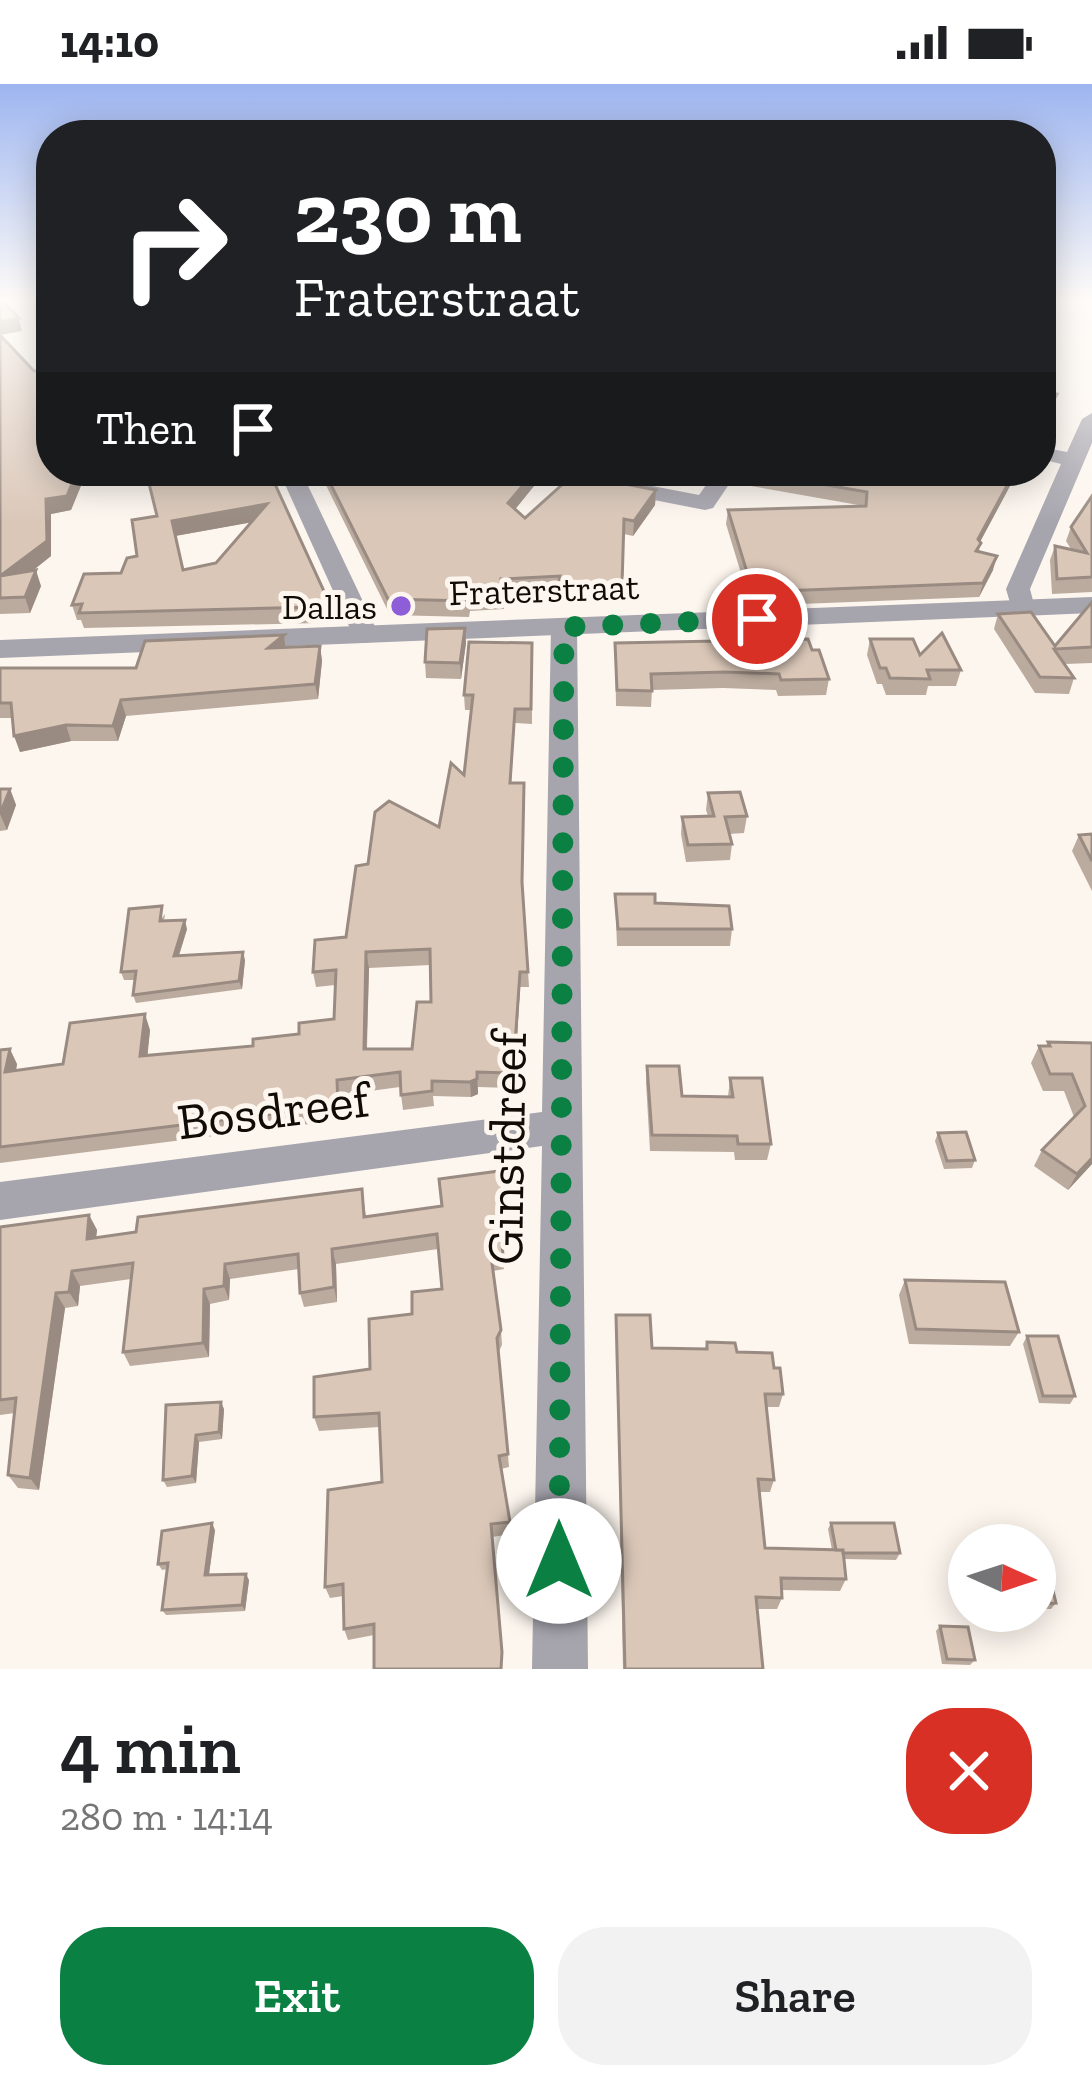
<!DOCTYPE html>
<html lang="en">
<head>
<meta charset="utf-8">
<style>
	:root { --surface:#fff; --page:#f2f2f2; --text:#202124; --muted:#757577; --accent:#0b8043 }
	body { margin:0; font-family:"Zilla Slab",serif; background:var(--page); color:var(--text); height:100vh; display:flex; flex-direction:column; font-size:45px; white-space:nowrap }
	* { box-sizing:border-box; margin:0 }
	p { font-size:39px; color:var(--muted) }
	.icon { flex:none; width:66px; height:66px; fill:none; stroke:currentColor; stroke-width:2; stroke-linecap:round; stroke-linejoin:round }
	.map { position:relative; height:1585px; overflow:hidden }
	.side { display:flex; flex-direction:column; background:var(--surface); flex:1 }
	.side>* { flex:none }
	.guide { position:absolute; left:36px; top:36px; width:1020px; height:366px; border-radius:48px; box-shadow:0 6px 30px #0003; background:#202124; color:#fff; overflow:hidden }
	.needle { width:78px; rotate:93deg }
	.fabs { position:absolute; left:948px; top:1440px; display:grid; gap:24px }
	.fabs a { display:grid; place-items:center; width:108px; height:108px; border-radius:50%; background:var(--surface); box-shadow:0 6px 30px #0003; font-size:60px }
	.pin { position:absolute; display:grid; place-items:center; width:102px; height:102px; color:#fff; margin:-51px; border:6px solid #fff; border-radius:50%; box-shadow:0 3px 12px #0007 }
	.me { position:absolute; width:132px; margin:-66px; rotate:0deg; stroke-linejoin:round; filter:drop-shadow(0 0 9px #0008) }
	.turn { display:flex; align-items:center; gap:42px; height:252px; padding:0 60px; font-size:54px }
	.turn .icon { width:156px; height:156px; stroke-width:2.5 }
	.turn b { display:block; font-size:84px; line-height:102px }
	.then { display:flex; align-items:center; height:114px; padding:0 60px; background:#0003; gap:24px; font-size:45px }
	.round { display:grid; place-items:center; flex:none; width:126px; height:126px; border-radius:48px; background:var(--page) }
	.headline { display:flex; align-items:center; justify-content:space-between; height:204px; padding:0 60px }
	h1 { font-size:72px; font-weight:600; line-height:90px }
	.primary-button { display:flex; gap:24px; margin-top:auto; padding:24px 60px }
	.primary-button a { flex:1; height:138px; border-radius:48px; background:var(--accent); color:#fff; font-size:48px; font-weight:600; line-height:138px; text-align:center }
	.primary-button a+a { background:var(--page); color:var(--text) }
	.status { display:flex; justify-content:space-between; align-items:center; height:84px; padding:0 60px; background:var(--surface); direction:ltr }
	.status svg { height:33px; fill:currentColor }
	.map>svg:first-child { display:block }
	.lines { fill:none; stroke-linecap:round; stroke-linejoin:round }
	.minor { fill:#a6a4ad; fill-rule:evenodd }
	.tertiary { fill:#a6a4ad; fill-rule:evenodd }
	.wall { fill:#bbab9e; fill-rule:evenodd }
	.shaded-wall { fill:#998b81 }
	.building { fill:#dac7b8; stroke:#998b81; stroke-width:3; fill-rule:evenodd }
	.route { stroke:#0b8043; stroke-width:21; stroke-dasharray:0 37.8 }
	.poi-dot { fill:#8e5ed8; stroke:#fdf6ef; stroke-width:4.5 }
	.labels { text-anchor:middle; stroke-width:10; stroke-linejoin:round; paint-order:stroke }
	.far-street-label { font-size:36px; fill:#110b06; stroke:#fdf6ef }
	.far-poi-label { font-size:36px; fill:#110b06; stroke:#fdf6ef; text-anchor:end }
	.near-street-label { font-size:51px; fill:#110b06; stroke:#fdf6ef }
</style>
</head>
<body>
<div class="status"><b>14:10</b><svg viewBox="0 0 49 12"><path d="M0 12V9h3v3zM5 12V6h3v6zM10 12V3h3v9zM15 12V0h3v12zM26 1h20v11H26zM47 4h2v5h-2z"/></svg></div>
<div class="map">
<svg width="1092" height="1585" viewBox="0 0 1092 1585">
	<rect width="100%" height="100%" fill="#fdf6ef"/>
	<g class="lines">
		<g class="minor">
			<path d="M33 217H50L51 294 42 288Z"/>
			<path d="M1092 329V359L1030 505 1035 524 1031 529H1013L1006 505 1061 380 1041 375V363L1067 368 1082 335Z"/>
			<path d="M279 387H301L379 551 375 557 366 559 353 551Z"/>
			<path d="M531 387H575L699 411 716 387H738L713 424 705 426 542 394Z"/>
			<path d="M564 535 577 543 588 1585H532L542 1062 0 1136V1098L542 1028 551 543Z"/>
		</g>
		<path class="tertiary" d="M1092 513V529L0 574V556Z"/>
	</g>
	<g class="wall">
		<path d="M0 251 51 387H87L71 426 51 430V472L32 487 41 502 30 529 0 530Z"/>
		<path d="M95 387H269L330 531 320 539 84 544 81 536H77L72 521 121 489 137 472 157 432 148 397 129 400ZM252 438 216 479 183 486 175 452Z"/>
		<path d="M319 387H538V397L515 425 525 434 656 406 655 421 633 452 624 450 621 517 559 515V508L503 511 504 525 470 527 469 533 390 531Z"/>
		<path d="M599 387H677L669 401Z"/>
		<path d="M747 387H1018L980 458 979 468 993 486 979 513 751 522 726 440 728 426 864 422 745 401Z"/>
		<path d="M1092 412V508L1052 510 1050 476 1055 462 1071 465 1066 457 1071 443Z"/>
		<path d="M1092 518V579L1065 580 1074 594 1069 610 1035 609 994 545 998 530 1055 562Z"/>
		<path d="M465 544 466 559 461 595 426 594 425 578Z"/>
		<path d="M284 551 286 563 320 562 322 577 318 615 126 632 118 657H71L20 668 12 634H0V584H136Z"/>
		<path d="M870 555 961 586 956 602H928L926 611H886L882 600H877L867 571Z"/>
		<path d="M768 556 812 566 829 595 826 611 778 612 776 606 723 604 652 606 651 623 616 622 615 559 767 563Z"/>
		<path d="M532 559V640L515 639 511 699 523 804 529 903H520L514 1004 478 1003V1010L471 1013 433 1012 434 1022 403 1026 400 1003 340 1011 341 1036 0 1079V966L17 980 16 986 63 980 150 946 147 971 253 962 299 950 334 935 335 901 316 903 313 888 346 853 368 780 439 743 464 691 471 626H465L464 611ZM430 881 431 918 412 965H367L369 884Z"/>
		<path d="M0 705H10L16 721 7 746 0 747Z"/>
		<path d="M708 709 747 732 744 749 729 750 732 760 730 776 686 778 681 750 682 733 708 732 706 726Z"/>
		<path d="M1092 750V807L1072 767 1079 751Z"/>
		<path d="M615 810 655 819 732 845 730 862H617Z"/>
		<path d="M165 830 164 837 187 845 179 872 245 876 242 905 136 919 133 911 135 896H124L121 888Z"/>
		<path d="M1048 958 1092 959V1080L1068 1106 1034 1082 1042 1066 1074 1033 1064 1007H1043L1031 979 1039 962H1046Z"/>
		<path d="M647 982 682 1012 728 1013 730 994 771 1060 767 1076H735L734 1068 650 1067 646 998Z"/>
		<path d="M938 1049 975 1076 972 1084 944 1085 935 1057Z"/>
		<path d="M362 1105 366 1132 505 1128 506 1143 500 1144 504 1185 493 1187 501 1246 502 1261 499 1267 509 1383 501 1385 511 1450 492 1453 502 1585H374V1551L348 1556 344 1545 343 1512 330 1514 325 1503 382 1398 379 1343 319 1347 314 1333 370 1285 412 1230 442 1205 438 1165 336 1180 337 1218 304 1223 300 1209 299 1185 230 1195 229 1216 210 1220 209 1273 130 1282 123 1268 131 1195 80 1202 78 1222 65 1224 39 1406 18 1404 8 1391 15 1329 0 1331V1143L89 1131 97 1146 96 1154 136 1148Z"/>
		<path d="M905 1196 1019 1248 1010 1262 909 1260 899 1211Z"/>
		<path d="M616 1231 652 1264 705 1265 707 1258 737 1268 774 1284 783 1310 779 1323H766L774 1396 770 1408H759L765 1464 832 1466 828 1445 831 1439 900 1469 896 1476 844 1475 846 1495 840 1507 781 1506 782 1514 777 1525H757L763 1585H623Z"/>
		<path d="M1027 1252 1075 1312 1070 1320 1039 1319 1023 1260Z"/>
		<path d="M166 1321 224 1325 222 1355 199 1358 196 1399 167 1403 163 1396Z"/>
		<path d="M215 1446 209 1491 249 1496 245 1527 166 1531 162 1526 167 1485 162 1486 158 1480Z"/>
		<path d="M1035 1486 1056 1519 1051 1525H1035Z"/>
		<path d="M940 1542 975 1576 970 1581 942 1580 936 1547Z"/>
	</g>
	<g class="shaded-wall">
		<path d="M19 234 22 247 0 251V238Z"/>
		<path d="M1057 310 1053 322 1041 345V339Z"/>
		<path d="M77 387H87L71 426 51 430V472L6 508 0 492 46 415Z"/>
		<path d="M125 387H146L148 397 129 400Z"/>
		<path d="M535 387H538V397L509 433 508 419Z"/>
		<path d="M670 387H677L669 401Z"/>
		<path d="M1015 387H1018L974 469 978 455Z"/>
		<path d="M656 406 655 421 633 452 634 437Z"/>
		<path d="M267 420 270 435 175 452 172 437Z"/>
		<path d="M997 472 993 486 979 513 983 499Z"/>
		<path d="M36 486 41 502 30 529 25 513Z"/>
		<path d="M328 516 330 531 320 539 318 523Z"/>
		<path d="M465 544 466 559 461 595 460 579Z"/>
		<path d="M284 551 286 567 268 564Z"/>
		<path d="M320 562 322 577 318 615 315 600Z"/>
		<path d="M121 616 126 632 118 657 113 642Z"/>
		<path d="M66 641 71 657 20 668 14 652Z"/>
		<path d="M10 705 16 721 7 746 0 730Z"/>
		<path d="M185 836 187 845 176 880 174 872Z"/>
		<path d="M243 868 245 876 242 905 239 897Z"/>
		<path d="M366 868 369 884 366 980 364 965Z"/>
		<path d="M520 888V903L514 1004 513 989Z"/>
		<path d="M145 930 150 946 146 987 140 972Z"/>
		<path d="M10 965 17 980 13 1003 5 988Z"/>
		<path d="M477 988 478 1010 471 1013 470 998Z"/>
		<path d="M1092 1074V1080L1068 1106 1077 1090Z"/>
		<path d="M89 1131 97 1146 94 1170 87 1155Z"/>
		<path d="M332 1165 336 1180 337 1218 334 1203Z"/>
		<path d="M225 1180 230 1195 229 1216 224 1202Z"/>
		<path d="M72 1187 80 1202 78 1222 69 1208Z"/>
		<path d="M204 1205 210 1220 209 1273 203 1259Z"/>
		<path d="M56 1209 65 1224 39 1406 30 1394Z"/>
		<path d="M221 1318 224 1325 222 1355 219 1348Z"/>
		<path d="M196 1351 199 1358 196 1399 192 1392Z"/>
		<path d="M212 1439 215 1446 208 1497 205 1491Z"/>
		<path d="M246 1490 249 1496 245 1527 242 1521Z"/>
	</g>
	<g class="building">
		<path d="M0 217H3L19 234 0 238Z"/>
		<path d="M0 251 34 287 51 284V387H77L67 412 46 415 47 457 0 492 36 486 25 513 0 514Z"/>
		<path d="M1041 307 1057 310 1041 339Z"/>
		<path d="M146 387H269L328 516 318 523 79 529 82 520 72 521 84 490 121 489 127 474 137 472 132 436 157 432ZM267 420 216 479 183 486 172 437Z"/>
		<path d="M324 387H535L508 419 525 434 574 390 656 406 634 437 624 435 622 501 559 499 560 492 501 495 503 510 470 511 469 517 388 515Z"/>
		<path d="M747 387H1015L978 455 981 459 976 467 997 472 983 499 753 508 728 426 866 422 867 408Z"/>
		<path d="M1092 412V493L1057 495 1055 462 1087 469 1071 443Z"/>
		<path d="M1092 518V563L1054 565 1074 594 1040 593 998 530 1031 528 1055 562Z"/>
		<path d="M465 544 460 579 425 578 427 545Z"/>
		<path d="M942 549 961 586H927L930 595 890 594 886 584H880L870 555H913L920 571Z"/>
		<path d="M284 551 268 564 320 562 315 600 121 616 113 642 66 641 14 652 11 619H0V584H136L145 557Z"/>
		<path d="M808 555 812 566H819L829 595 781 596 779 590 725 588 651 590 652 607 617 606 615 559 718 557 719 562 771 563 768 556Z"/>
		<path d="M469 558 532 559 531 625H515L510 699H524L522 798 528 888H520L513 989 477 988V995L470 998 432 997V1007L401 1011 400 988 337 996 338 1022 0 1063V966L10 965 5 988 63 980 70 939 145 930 140 972 253 962V955L299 950V939L334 935 336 886 313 888 315 856 346 853 356 782 368 780 375 728 389 717 439 743 451 679 464 691 473 611H464ZM430 865 431 918H417L412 965H364L366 868Z"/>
		<path d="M0 705H10L0 730Z"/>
		<path d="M740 708 747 732 725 733 732 760 688 761 682 733 714 732 708 709Z"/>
		<path d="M1092 750V777L1079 751Z"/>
		<path d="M615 810H655V819L729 822 732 845H618Z"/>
		<path d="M162 822 160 837 185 836 174 872 243 868 239 897 133 911 136 887 121 888 129 825Z"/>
		<path d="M1048 958 1092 959V1074L1077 1090 1042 1066 1085 1022 1072 990H1050L1039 962H1050Z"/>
		<path d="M647 982H679L682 1012 733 1013 730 994H762L771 1060H738L737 1052 652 1051Z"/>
		<path d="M966 1048 975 1076 947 1077 938 1049Z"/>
		<path d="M499 1087 505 1128 498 1129 503 1170 491 1172 501 1246 497 1254 508 1370 499 1372 510 1438 491 1440 502 1568 501 1585H374V1540L344 1545 343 1500 325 1503 328 1406 382 1398 379 1329 314 1333V1293L370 1285 369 1235 412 1230V1208L442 1205 437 1150 332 1165 334 1203 300 1209 298 1170 225 1180 224 1202 204 1205 203 1259 123 1268 133 1179 72 1187 69 1208 56 1209 30 1394 8 1391 16 1314 0 1316V1143L89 1131 87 1155 136 1148 138 1133 362 1105 364 1133 442 1122 439 1095Z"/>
		<path d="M905 1196 1005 1198 1019 1248 916 1245Z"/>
		<path d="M616 1231H650L652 1264 707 1265V1258L735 1259 737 1268 772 1269 774 1284H780L783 1310H765L774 1396 758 1395 765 1464 843 1466 846 1495 781 1494 782 1514 756 1513 763 1585H625Z"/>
		<path d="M1027 1252H1058L1075 1312H1043Z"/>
		<path d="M221 1318 219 1348 196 1351 192 1392 163 1396 166 1321Z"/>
		<path d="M212 1439 205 1491 246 1490 242 1521 162 1526 168 1479 158 1480 162 1447Z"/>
		<path d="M831 1439H894L900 1469H843V1466H836Z"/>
		<path d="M1035 1486H1048L1056 1519 1035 1520Z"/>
		<path d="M940 1542 968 1543 975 1576 947 1575Z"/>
	</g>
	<linearGradient id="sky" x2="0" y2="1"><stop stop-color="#9db5f0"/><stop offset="0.49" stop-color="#fefbf8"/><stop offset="1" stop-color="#fefbf8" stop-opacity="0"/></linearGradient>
	<rect width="1092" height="439" fill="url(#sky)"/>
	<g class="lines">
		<path class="route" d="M559 1477 564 543 757 535"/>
	</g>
	<circle class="poi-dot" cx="401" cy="522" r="12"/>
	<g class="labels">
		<g class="far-street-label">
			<text transform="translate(544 505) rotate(-2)" y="13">Fraterstraat</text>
		</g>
		<g class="far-poi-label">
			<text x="377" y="535">Dallas</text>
		</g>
		<g class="near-street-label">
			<text transform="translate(273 1026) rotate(-7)" y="18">Bosdreef</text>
			<text transform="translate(506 1064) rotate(-89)" y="18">Ginstdreef</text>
		</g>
	</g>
</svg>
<div class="fabs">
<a><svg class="needle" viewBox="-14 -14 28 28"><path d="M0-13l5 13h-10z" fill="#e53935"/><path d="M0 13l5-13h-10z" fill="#757577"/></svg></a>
</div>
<div class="pin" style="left:757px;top:535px;background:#d93025"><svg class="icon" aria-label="arrive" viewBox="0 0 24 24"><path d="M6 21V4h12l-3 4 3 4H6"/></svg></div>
<svg class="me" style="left:559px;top:1477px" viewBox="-20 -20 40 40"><circle r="19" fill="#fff"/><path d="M0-13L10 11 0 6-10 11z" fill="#0b8043"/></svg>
<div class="guide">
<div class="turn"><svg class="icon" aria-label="right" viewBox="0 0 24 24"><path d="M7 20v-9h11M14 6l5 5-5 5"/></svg><div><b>230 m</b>Fraterstraat</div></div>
<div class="then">Then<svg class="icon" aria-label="arrive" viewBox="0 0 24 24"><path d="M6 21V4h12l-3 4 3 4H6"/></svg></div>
</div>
</div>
<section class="side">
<div class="headline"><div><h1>4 min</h1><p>280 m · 14:14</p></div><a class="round" style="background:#d93025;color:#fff"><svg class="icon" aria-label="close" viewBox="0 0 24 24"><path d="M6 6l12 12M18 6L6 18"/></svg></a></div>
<div class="primary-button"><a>Exit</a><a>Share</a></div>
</section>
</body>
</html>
